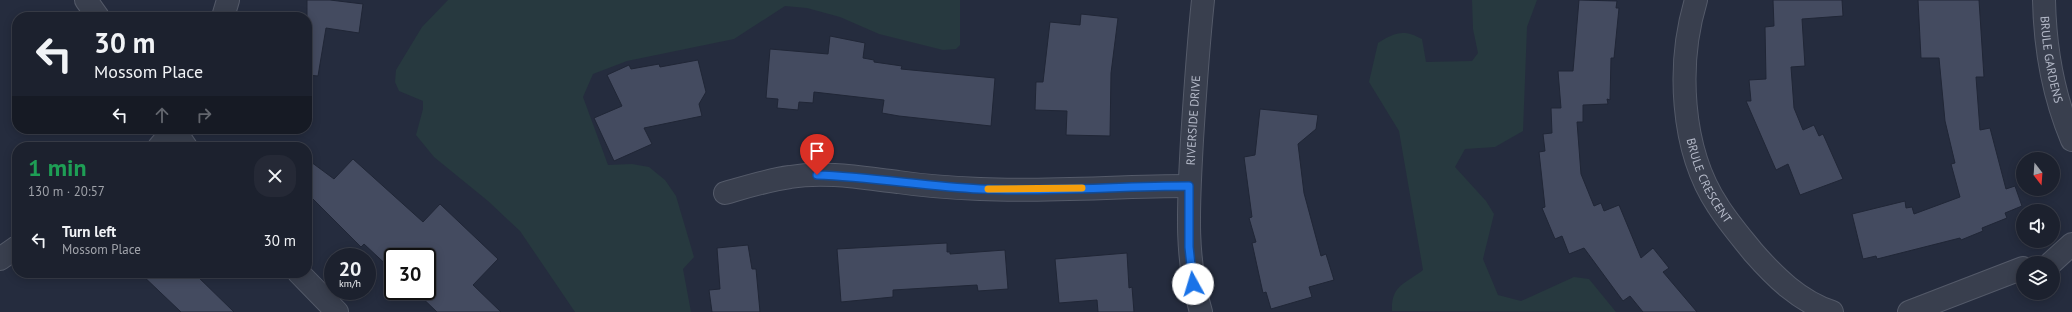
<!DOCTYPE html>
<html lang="en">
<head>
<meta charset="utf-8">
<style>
	:root { --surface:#1c212e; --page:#252936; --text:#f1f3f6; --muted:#a0a3aa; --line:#3a3e4a }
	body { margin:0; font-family:"PT Sans",sans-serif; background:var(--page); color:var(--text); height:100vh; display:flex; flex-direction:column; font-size:15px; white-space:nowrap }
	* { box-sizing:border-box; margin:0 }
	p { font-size:13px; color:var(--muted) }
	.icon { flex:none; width:22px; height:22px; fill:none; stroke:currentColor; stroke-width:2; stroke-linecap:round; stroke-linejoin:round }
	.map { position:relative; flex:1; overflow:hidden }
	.panel { position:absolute; left:12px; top:142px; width:300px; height:136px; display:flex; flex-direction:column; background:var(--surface); border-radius:16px; box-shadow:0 2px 10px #0003,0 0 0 1px var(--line) }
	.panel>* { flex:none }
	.banner { position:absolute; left:12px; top:12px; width:300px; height:122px; border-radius:16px; box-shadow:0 2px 10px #0003,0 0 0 1px var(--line); background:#1c212e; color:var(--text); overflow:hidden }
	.needle { width:26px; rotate:163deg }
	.buttons { position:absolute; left:2016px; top:152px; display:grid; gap:8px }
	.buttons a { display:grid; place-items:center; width:44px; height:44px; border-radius:50%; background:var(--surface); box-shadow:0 2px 10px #0003,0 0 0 1px var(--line); font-size:20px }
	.speed { position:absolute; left:324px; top:248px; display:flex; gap:8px; font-size:20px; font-weight:700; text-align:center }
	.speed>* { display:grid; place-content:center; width:52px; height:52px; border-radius:50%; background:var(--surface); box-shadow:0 2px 10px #0003,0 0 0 1px var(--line); line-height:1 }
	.speed small { font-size:10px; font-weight:400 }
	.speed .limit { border:2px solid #111; border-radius:6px; background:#fff; color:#111 }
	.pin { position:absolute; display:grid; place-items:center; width:34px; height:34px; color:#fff; margin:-41px -17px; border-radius:50% 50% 50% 0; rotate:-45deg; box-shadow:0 0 4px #0007 }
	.pin .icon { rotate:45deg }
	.me { position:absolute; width:44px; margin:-22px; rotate:354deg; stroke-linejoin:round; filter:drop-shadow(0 0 3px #0008) }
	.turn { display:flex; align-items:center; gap:14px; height:84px; padding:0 16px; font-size:18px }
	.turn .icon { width:52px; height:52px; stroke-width:2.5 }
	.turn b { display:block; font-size:28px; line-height:34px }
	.lanes { display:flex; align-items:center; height:38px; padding:0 16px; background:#0003; justify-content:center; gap:20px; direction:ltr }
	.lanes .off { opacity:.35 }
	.round { display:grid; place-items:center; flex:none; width:42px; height:42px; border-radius:16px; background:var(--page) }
	.summary { display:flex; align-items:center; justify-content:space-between; height:68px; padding:0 16px }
	h1 { font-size:24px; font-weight:700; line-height:30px; color:#1e9e55 }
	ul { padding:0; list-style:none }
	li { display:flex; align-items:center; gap:12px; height:60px; padding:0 16px }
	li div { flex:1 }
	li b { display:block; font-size:15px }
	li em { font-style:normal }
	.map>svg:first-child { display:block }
	.green { fill:#27393f }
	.building { fill:#444b60; stroke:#202636 }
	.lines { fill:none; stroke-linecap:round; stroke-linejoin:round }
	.minor-casing { stroke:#545a69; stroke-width:24 }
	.minor { stroke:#393f4e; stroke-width:22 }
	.route-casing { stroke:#114b97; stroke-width:10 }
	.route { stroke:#1a73e8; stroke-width:7 }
	.slow { stroke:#f59e0b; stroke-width:7 }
	.labels { text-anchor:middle; stroke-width:3; stroke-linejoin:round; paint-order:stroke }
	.street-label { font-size:12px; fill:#b5bac9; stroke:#1e2434 }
</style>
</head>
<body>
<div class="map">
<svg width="2072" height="312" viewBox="0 0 2072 312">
	<rect width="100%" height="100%" fill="#252c3e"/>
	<g class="green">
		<path d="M448 0H960V45L956 49 943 50 879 34 840 17 807 8 785 6 734 39 627 61 593 74 583 97 608 165 632 164 649 167 665 180 676 196 694 257 683 269 691 312H575L520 231 488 201 434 157 416 135 423 109V101L399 91 395 82 396 70 422 27Z"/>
		<path d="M1472 0H1537L1527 27 1523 131 1495 147 1465 149 1455 167 1486 201 1494 214 1483 259 1498 295 1521 301 1574 277 1589 279 1616 312 1392 311C1391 285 1405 284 1423 270L1399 131 1369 82 1378 43C1395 32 1404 29 1422 39L1426 62 1472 61 1478 53 1473 29Z"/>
	</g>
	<g class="building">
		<path d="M307 0H330L363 4 359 33 326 28 318 76 307 75Z"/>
		<path d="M1579 0 1617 1 1616 8H1619L1614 58H1611L1610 100 1607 99 1608 104 1583 105V122H1577L1581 174 1594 206 1601 203 1604 211 1619 205 1641 258 1653 248 1669 268 1663 272 1697 312H1643L1630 296 1623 301 1584 248 1569 254 1562 236 1555 239 1542 208 1545 207 1539 152 1545 151 1543 134 1552 133 1551 108H1561L1558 71H1573Z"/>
		<path d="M1773 0H1842L1843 16 1802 19 1805 66 1791 67 1794 108 1803 130 1814 125 1819 136 1823 134 1843 179 1800 195 1788 164 1776 170 1746 101H1751L1749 80 1766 79 1765 27 1774 26Z"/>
		<path d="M1918 0H1979L1984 77H1976L1980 130 1990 128 2006 189 2015 186 2022 206 2005 213 2007 218 1982 228 1983 231 1961 240 1960 238 1877 259 1876 256 1863 259 1852 214 1905 201 1906 208 1912 207 1914 214 1960 197 1951 164 1955 163 1945 121 1939 58H1921Z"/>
		<path d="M1081 14 1118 18 1111 73 1110 136 1066 135 1067 111 1035 110 1036 82H1043L1050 22 1080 25Z"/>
		<path d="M830 36 865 43 863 58 874 60V62L902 66 901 69 995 78 991 126 899 116 882 113 884 100 814 92 813 103 799 102 798 110 777 108 778 99 766 98 770 49 828 54Z"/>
		<path d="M698 60 706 92 699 104 702 116 644 128 652 144 614 161 594 118 622 106 607 75 629 65 631 69 659 64 660 67Z"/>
		<path d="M1260 109 1318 115 1316 129 1298 144 1304 193 1321 256 1326 254 1334 280 1309 287 1312 297 1271 309 1266 292 1263 293 1252 243 1256 242 1249 218 1252 217 1244 157 1255 155Z"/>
		<path d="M307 159 334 179 353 159 423 222 440 204 498 259 473 285 501 312H437L415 291H427V257H393V271L364 244 361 247 307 193Z"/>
		<path d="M947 243V252H950V254L1005 250 1008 289 978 291 977 285 893 290V297L841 302 837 249Z"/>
		<path d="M748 245 752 269H756L760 312H712L709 290 720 289 717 248Z"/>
		<path d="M1127 253 1129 288 1132 287 1134 312H1098L1097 300 1059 303 1055 259Z"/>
		<path d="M140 273H194L234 312H181Z"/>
	</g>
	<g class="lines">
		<g class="minor-casing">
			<g id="minor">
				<path d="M86 0 98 17"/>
				<path id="s1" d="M1696 0C1677 63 1680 149 1718 206 1728 222 1741 237 1753 252 1775 277 1799 301 1832 312"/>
				<path id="s2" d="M2044 0C2045 48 2053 95 2072 140"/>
				<path d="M223 17 228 0"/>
				<path d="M159 147 174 129 186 147"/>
				<path d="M725 193C746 187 768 180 790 177 825 171 863 178 898 182 925 186 953 188 980 189 1050 192 1120 186 1189 186"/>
				<path d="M0 259 17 247"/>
				<path d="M2051 263 2072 244"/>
				<path d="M299 273 337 312"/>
				<path id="s3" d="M1201 312C1184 255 1189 199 1192 140 1195 93 1198 47 1203 0"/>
				<path d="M1909 312 2023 268"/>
			</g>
		</g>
		<use href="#minor" class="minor"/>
	</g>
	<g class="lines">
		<g class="route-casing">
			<path id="route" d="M817 175C871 177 925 186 980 189 1050 192 1120 186 1189 186V247L1193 284"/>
		</g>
		<use href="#route" class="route"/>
		<path class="slow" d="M988 189 1082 188"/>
	</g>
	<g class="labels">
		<g class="street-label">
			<text dy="4" stroke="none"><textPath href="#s2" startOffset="60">BRULE GARDENS</textPath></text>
			<text dy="4" stroke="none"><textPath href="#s3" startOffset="193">RIVERSIDE DRIVE</textPath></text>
			<text dy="4" stroke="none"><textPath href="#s1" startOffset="186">BRULE CRESCENT</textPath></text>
		</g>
	</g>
</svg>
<div class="buttons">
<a><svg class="needle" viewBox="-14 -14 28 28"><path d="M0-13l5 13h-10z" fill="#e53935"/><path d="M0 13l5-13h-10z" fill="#a0a3aa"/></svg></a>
<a><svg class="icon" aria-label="sound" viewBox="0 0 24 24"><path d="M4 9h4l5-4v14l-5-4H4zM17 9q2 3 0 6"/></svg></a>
<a><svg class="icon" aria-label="layers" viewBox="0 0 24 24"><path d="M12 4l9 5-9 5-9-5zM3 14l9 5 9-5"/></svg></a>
</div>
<div class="speed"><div>20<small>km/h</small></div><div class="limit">30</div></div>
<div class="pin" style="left:817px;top:175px;background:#d93025"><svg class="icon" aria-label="arrive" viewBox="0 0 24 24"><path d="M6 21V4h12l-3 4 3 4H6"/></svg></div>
<svg class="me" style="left:1193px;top:284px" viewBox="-20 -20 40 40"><circle r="19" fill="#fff"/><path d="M0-13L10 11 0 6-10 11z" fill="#1a73e8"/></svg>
<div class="banner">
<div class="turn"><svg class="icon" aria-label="left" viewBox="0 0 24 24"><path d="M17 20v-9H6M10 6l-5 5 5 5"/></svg><div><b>30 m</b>Mossom Place</div></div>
<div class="lanes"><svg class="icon" aria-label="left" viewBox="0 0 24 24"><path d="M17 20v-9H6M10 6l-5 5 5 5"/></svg><svg class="icon off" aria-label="ahead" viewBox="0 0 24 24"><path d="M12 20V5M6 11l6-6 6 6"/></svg><svg class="icon off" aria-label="right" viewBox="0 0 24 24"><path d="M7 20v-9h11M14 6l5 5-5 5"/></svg></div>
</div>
<section class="panel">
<div class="summary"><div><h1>1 min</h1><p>130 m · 20:57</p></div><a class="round"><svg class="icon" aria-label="close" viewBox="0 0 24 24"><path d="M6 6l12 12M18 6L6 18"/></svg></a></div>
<ul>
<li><svg class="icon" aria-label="left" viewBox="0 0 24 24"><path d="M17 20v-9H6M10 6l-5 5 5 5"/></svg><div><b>Turn left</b><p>Mossom Place</p></div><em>30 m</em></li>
</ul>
</section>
</div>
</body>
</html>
